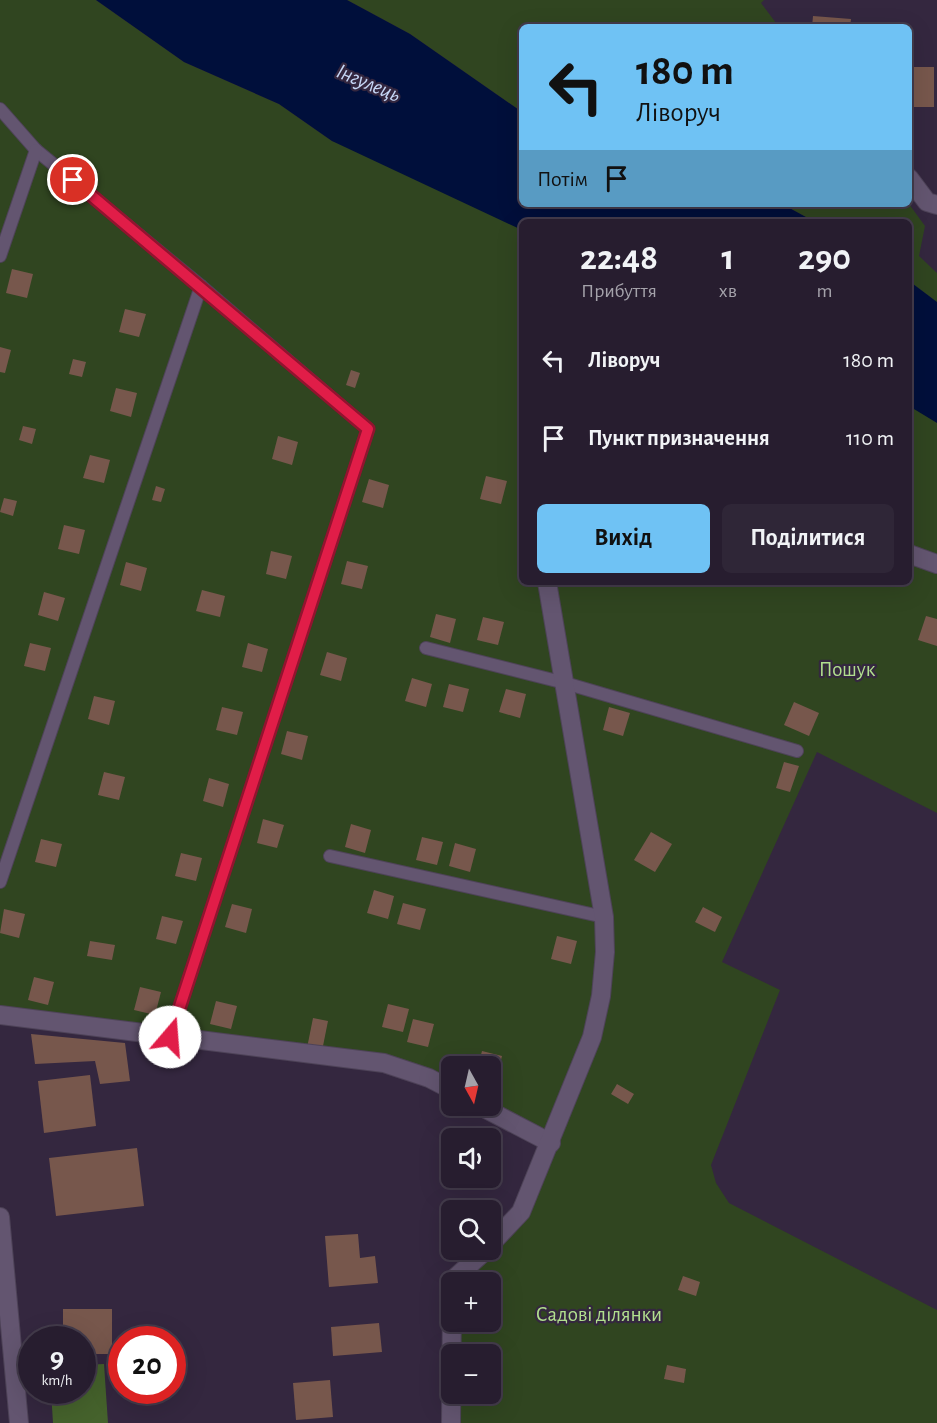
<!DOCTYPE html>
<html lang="uk">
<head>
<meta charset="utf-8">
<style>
	:root { --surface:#271d2f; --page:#2f2637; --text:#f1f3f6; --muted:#a4a2aa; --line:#433b4b; --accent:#6fc2f4 }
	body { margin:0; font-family:"Alegreya Sans",sans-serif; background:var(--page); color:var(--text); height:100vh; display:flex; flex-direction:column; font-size:22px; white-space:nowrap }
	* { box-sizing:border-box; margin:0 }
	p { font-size:20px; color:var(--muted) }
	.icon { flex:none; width:33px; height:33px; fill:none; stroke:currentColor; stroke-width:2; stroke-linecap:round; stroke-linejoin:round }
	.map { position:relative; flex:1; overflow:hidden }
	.side { position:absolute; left:519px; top:219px; width:393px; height:366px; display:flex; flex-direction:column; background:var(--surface); border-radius:9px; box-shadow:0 6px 24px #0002,0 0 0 2px var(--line) }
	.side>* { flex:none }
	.banner { position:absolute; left:519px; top:24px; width:393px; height:183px; border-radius:9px; box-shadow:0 6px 24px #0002,0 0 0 2px var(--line); background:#6fc2f4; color:#111; overflow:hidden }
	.needle { width:39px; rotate:172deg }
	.buttons { position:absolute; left:441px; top:1056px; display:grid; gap:12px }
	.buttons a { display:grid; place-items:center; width:60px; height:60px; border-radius:9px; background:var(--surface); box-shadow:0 6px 24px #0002,0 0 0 2px var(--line); font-size:30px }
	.speed { position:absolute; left:18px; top:1326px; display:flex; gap:12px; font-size:30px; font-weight:700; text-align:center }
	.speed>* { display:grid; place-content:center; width:78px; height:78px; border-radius:50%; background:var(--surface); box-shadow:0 6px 24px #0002,0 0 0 2px var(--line); line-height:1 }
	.speed small { font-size:15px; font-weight:400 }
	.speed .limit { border:9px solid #d22; background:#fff; color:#111 }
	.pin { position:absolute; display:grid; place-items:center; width:51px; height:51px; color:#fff; margin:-26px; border:3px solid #fff; border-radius:50%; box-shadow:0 2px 6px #0007 }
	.me { position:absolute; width:66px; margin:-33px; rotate:18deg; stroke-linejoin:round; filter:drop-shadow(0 0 4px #0008) }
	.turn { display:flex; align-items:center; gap:21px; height:126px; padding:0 18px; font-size:27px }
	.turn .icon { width:78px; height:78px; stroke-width:2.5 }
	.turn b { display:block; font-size:42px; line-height:51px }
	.then { display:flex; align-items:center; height:57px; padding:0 18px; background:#0003; gap:12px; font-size:22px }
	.eta { display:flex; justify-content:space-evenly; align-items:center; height:102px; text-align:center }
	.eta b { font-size:36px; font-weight:700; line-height:42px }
	.primary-button { display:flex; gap:12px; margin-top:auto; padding:12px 18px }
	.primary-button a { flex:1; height:69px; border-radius:9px; background:var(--accent); color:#111; font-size:24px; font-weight:700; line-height:69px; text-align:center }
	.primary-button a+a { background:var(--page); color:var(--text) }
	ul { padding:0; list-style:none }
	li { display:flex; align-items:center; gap:18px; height:78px; padding:0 18px }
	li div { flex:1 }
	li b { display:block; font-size:22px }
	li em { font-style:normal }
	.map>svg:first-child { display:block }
	.green { fill:#304520 }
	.forest { fill:#45622c }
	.water { fill:#000f3b }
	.building { fill:#77574c }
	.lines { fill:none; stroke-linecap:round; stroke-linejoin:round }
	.lane-casing { stroke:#4e4358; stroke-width:14 }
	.street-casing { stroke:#4e4358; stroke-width:20 }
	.lane { stroke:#635570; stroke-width:12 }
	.street { stroke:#635570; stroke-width:18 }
	.route-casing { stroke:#92132f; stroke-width:15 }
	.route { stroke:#e11d48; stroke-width:10 }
	.labels { text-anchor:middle; stroke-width:4.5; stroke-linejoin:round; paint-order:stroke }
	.park-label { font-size:21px; fill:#b1df8e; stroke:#34273f }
	.water-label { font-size:22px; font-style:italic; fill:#c6d7f6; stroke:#34273f }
</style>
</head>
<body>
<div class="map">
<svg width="937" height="1423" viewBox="0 0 937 1423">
	<rect width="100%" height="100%" fill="#34273f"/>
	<g class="green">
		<path d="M0 0H96L184 62 279 104 332 141 522 204V582H909V375L937 396V813L817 752 722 962 780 990 711 1165 716 1183 729 1203 937 1310V1423H461L460 1394H490V1354H460V1322H490V1282H464L529 1217 551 1144 490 1106V1066H452L451 1090 429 1078 0 1015Z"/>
		<path d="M347 0H764L761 3 779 27H522V112L410 34Z"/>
		<path d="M782 204H909L925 226 919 256 937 273V339L930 297 909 281V222H815Z"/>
	</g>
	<path class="forest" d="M104 1364 108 1423H53L51 1391 82 1390 83 1365Z"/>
	<g class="water">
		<path d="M96 0H347L410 34 522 112V204H782L815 222H522V230L332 141 279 104 184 62Z"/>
		<path d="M909 281 937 302V423L909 406Z"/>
	</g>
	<g class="building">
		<path d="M813 16 851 19 850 27H812Z"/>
		<rect x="911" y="67" width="23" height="40"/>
		<path d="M12 269 33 274 27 298 6 293Z"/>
		<path d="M125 309 146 314 139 337 119 332Z"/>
		<path d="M0 347 11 350 5 373 0 372Z"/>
		<path d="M73 359 86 362 82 377 69 374Z"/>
		<path d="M351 370 360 373 355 388 346 385Z"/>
		<path d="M116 388 137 393 131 417 110 411Z"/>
		<path d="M23 426 36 429 32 444 19 440Z"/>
		<path d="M278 436 298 442 292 465 272 459Z"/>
		<path d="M90 455 110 460 104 483 83 478Z"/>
		<path d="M486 476 507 481 501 504 480 499Z"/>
		<path d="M369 479 389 485 383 508 362 502Z"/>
		<path d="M156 486 165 489 161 502 152 500Z"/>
		<path d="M4 498 17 501 13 516 0 512Z"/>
		<path d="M64 525 85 530 79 554 58 549Z"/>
		<path d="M271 551 292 556 286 579 266 574Z"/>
		<path d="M347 561 368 566 362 589 341 584Z"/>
		<path d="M126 562 147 568 141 591 120 585Z"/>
		<path d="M202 590 225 596 220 617 196 611Z"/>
		<path d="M44 592 65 598 58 621 38 615Z"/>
		<path d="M436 614 456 619 450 643 430 637Z"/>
		<path d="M926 616 937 619V646L918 640Z"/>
		<path d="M483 617 504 622 498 645 477 640Z"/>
		<path d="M30 643 51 648 45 671 24 666Z"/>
		<path d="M248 643 268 649 262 672 242 667Z"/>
		<path d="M327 652 347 658 341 681 320 675Z"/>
		<path d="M412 678 432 684 426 707 405 701Z"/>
		<path d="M449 684 469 689 463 712 443 707Z"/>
		<path d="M506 689 526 694 520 718 499 712Z"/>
		<path d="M94 696 115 701 109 725 88 719Z"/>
		<path d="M794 702 819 713 809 736 784 725Z"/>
		<path d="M222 707 243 712 237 735 216 730Z"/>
		<path d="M609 707 630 713 623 736 603 730Z"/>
		<path d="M287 731 308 736 302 760 281 754Z"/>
		<path d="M784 762 799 766 790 792 776 788Z"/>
		<path d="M104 772 125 777 119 800 98 795Z"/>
		<path d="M209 778 229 784 223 807 203 801Z"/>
		<path d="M263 819 284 825 277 848 257 843Z"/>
		<path d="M351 824 371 830 365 853 345 847Z"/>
		<path d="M651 832 672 844 655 872 634 860Z"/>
		<path d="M422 837 443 842 437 865 416 860Z"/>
		<path d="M41 839 62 844 56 867 35 862Z"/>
		<path d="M455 843 476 849 470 872 449 866Z"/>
		<path d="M181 853 202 858 196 881 175 876Z"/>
		<path d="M374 890 394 896 388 919 367 913Z"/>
		<path d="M403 903 426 909 420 930 397 924Z"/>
		<path d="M232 904 252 909 246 933 225 927Z"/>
		<path d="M703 907 722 917 715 932 695 922Z"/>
		<path d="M4 909 25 914 19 938 0 933Z"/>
		<path d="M162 916 183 921 176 944 156 939Z"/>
		<path d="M557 936 577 941 571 964 551 959Z"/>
		<path d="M90 941 115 945 112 960 87 956Z"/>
		<path d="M34 977 54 982 48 1005 28 1000Z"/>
		<path d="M140 987 161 992 155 1015 134 1010Z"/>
		<path d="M216 1001 237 1006 231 1029 210 1024Z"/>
		<path d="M388 1004 409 1009 403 1032 382 1027Z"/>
		<path d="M313 1018 328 1021 322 1051 307 1048Z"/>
		<path d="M413 1019 434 1024 428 1047 407 1042Z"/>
		<path d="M31 1034 125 1043 130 1081 100 1084 95 1061 35 1064Z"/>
		<path d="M482 1051 502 1056 496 1079 490 1078V1066H478Z"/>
		<path d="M90 1075 96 1126 44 1133 38 1081Z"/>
		<path d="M617 1084 634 1094 628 1104 611 1094Z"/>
		<path d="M137 1148 144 1206 56 1216 49 1158Z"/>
		<path d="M358 1234 360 1258 375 1256 378 1283 329 1287 325 1236Z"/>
		<path d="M683 1276 700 1282 696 1296 678 1290Z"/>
		<path d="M63 1309H112V1354H82V1340H63Z"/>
		<path d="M379 1323 382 1352 333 1356 331 1327Z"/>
		<path d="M667 1365 686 1369 684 1383 664 1379Z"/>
		<path d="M330 1380 333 1417 296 1420 293 1383Z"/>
	</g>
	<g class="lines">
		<g class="lane-casing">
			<g id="lane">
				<path d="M0 109 36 150 201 286 368 429 170 1037"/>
				<path d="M0 256 36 150"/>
				<path d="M426 648 565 683 797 751"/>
				<path d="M330 856 604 917"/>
				<path d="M0 882 201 286"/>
			</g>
		</g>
		<g class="street-casing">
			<g id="street">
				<path d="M909 178 927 202 937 205"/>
				<path d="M909 554 937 564"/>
				<path d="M0 1015 384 1063 429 1078 452 1090"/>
				<path d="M480 1106 551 1143"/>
				<path d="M0 1217 19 1423"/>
				<path d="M490 1245 521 1212 592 1037 601 996 605 952 604 917 547 582"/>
				<path d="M455 1282 456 1277 486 1250"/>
				<path d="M451 1423 452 1305"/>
			</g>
		</g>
		<use href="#lane" class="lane"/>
		<use href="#street" class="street"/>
	</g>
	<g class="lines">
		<g class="route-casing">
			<path id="route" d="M73 180 368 429 170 1037"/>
		</g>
		<use href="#route" class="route"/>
	</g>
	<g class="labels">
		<g class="park-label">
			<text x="847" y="676">Пошук</text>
			<text x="599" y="1321">Садові ділянки</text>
		</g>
		<g class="water-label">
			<text transform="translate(369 82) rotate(23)" y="8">Інгулець</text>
		</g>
	</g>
</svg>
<div class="buttons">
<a><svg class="needle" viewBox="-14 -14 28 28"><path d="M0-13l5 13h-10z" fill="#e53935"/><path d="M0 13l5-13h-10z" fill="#a4a2aa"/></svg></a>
<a><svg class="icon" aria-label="sound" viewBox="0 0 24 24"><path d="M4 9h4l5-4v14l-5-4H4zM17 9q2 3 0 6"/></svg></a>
<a><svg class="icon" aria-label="search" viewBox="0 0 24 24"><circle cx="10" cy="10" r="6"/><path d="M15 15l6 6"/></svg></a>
<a>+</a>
<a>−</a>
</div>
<div class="speed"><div>9<small>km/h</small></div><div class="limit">20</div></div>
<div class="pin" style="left:73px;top:180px;background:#d93025"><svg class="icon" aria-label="arrive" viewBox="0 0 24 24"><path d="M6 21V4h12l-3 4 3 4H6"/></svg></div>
<svg class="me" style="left:170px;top:1037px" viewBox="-20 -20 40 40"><circle r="19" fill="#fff"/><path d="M0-13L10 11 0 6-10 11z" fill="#e11d48"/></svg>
<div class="banner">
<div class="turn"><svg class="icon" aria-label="left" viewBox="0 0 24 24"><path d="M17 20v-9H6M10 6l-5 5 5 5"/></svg><div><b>180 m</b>Ліворуч</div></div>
<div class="then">Потім<svg class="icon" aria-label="arrive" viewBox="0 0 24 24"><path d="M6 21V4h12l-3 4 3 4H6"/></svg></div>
</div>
<section class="side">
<div class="eta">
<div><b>22:48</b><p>Прибуття</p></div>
<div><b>1</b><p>хв</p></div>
<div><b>290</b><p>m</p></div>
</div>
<ul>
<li><svg class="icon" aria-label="left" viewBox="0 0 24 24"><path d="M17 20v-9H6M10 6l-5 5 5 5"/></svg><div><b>Ліворуч</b></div><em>180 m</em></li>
<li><svg class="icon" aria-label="arrive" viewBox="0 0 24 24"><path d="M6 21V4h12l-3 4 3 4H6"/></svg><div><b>Пункт призначення</b></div><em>110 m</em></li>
</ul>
<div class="primary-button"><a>Вихід</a><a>Поділитися</a></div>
</section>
</div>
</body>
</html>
